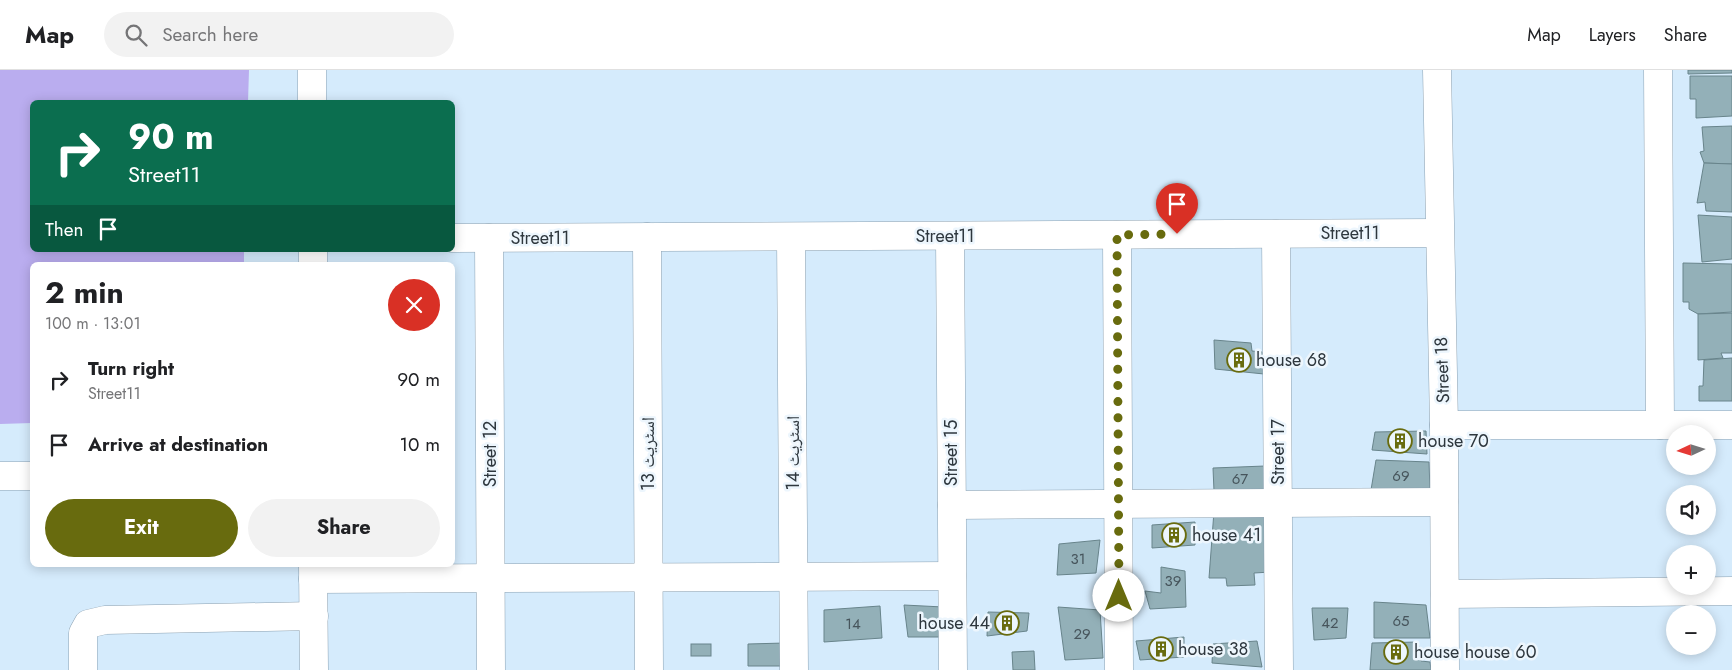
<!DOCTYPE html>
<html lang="en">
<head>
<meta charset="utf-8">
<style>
	:root { --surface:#fff; --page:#f2f2f2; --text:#202124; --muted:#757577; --line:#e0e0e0; --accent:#686b0e }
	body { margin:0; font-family:Jost,"Noto Naskh Arabic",sans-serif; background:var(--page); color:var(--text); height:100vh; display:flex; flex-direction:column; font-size:19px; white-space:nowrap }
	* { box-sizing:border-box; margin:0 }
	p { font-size:16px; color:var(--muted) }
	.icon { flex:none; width:28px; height:28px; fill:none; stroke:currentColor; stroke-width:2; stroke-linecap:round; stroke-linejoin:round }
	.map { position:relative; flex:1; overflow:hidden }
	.panel { position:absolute; left:30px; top:192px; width:425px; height:305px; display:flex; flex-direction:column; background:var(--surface); border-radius:8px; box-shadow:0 2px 12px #0003 }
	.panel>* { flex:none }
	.hud { position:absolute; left:30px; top:30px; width:425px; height:152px; border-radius:8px; box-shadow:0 2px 12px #0003; background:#0b6e4f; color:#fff; overflow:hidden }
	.needle { width:32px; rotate:266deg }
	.fabs { position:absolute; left:1666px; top:355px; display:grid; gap:10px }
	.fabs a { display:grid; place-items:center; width:50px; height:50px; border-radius:50%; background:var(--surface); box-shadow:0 2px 12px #0003; font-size:25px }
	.pin { position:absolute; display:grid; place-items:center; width:42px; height:42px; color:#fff; margin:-51px -21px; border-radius:50% 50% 50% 0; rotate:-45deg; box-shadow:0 0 5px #0007 }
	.pin .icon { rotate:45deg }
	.me { position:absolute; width:55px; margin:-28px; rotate:0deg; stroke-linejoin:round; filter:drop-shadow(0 0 4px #0008) }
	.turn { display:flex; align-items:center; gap:18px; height:105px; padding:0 15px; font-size:22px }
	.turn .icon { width:65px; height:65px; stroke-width:2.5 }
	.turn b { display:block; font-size:35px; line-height:42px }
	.then { display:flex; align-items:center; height:48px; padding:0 15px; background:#0003; gap:10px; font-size:19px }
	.round { display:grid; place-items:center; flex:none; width:52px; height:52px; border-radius:26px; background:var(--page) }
	.head { display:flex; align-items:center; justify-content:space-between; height:85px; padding:0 15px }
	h1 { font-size:30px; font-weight:700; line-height:38px }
	.action { display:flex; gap:10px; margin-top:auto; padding:10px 15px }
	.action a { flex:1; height:58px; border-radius:30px; background:var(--accent); color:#fff; font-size:20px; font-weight:700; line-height:58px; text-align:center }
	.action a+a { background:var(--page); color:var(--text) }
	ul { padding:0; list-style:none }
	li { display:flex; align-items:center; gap:15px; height:65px; padding:0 15px }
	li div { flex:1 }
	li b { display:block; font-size:19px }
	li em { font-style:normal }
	header { display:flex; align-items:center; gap:30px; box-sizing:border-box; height:70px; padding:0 25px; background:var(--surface); border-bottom:1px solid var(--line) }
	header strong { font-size:24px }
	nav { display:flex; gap:28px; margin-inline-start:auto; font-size:18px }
	.search { width:350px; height:45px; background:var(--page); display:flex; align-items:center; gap:12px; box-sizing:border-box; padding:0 18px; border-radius:28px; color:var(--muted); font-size:19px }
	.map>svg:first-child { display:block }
	.green { fill:#baadef }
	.building { fill:#93b0b8; stroke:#68848b }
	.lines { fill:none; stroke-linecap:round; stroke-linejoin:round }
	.minor-casing { stroke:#8ca1b1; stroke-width:29 }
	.tertiary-casing { stroke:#8ca1b1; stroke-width:29 }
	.minor { stroke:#fff; stroke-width:28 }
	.tertiary { stroke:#fff; stroke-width:28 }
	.route { stroke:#686b0e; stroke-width:9; stroke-dasharray:0 16.2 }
	.labels { text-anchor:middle; stroke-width:5; stroke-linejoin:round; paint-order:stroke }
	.number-label { font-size:15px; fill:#47555c }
	.street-label { font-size:18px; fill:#2e373e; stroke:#edf6fd }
	.poi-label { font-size:18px; fill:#2e373e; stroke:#edf6fd; text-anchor:start }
</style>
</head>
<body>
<header>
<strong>Map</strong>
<div class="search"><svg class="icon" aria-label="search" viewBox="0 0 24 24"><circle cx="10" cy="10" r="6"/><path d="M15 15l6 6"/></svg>Search here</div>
<nav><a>Map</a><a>Layers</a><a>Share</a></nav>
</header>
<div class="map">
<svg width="1732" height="600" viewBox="0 0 1732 600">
	<rect width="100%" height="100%" fill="#d5ebfc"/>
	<path class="green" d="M0 0H249L248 32H32V180H244V195H32V353L0 354Z"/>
	<g class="building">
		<path d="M1688 0H1732V3L1688 4Z"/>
		<path d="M1690 6H1732V46L1696 48V29H1690Z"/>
		<path d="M1732 56V94L1704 93 1700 82 1704 81 1702 57Z"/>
		<path d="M1704 93 1732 94V142L1706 141 1705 132 1697 133Z"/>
		<path d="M1698 145 1732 147V189L1702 192Z"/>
		<path d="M1683 193 1732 194V242L1698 244 1689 239V232H1683Z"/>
		<path d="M1732 243V283H1721L1723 288 1698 290V244Z"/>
		<path d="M1214 270 1251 273 1252 281 1262 282 1264 304 1215 299Z"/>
		<path d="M1732 288V331H1699V316H1703L1704 290Z"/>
		<path d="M1426 361 1427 384 1372 380 1375 362Z"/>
		<path d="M1376 390 1429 392 1430 420H1371Z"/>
		<path d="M1265 396 1266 425 1214 421 1213 398Z"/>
		<path d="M1214 441H1272L1271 502 1254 503 1255 515 1227 516 1226 508H1209Z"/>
		<path d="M1195 452V475L1152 478V455Z"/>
		<path d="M1100 470 1096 503 1057 505 1059 474Z"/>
		<path d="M1161 497 1185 501 1186 537 1150 539 1145 521 1161 523Z"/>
		<path d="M1374 532 1426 535 1430 568H1374Z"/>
		<path d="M904 535 943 537 939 567H908Z"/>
		<path d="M880 536 882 568 824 572V540Z"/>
		<path d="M1058 537 1100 540 1103 588 1065 590Z"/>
		<path d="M1312 538H1348L1346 568 1314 570Z"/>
		<path d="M988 542 1029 543 1027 561 987 566Z"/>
		<path d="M1184 567V587L1140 590 1136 571Z"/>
		<path d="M1257 571 1262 597 1212 593 1213 574Z"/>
		<path d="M1418 572 1421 591 1430 592 1431 600H1370L1372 573Z"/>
		<path d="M785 573V596H748V574Z"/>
		<rect x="691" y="574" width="20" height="12"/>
		<path d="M1034 581 1035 600H1013L1012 582Z"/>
	</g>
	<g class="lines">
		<g class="minor-casing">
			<g id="minor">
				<path d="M1437 0 1444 355 1445 600"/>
				<path d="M1658 0 1660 355"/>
				<path d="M1276 164 1279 600"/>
				<path d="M1117 165 1119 600"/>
				<path d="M950 166 953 600"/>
				<path d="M647 167 649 600"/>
				<path d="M791 167 794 600"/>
				<path d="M452 168 1438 163"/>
				<path d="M489 168 491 600"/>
				<path d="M1444 355H1732"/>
				<path d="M0 406H32"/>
				<path d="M952 435 1444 432"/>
				<path d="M313 509 952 506"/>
				<path d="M1445 524 1732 521"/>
				<path d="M83 600V563L88 554 105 550 314 546"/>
			</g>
		</g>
		<g class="tertiary-casing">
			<g id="tertiary">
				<path d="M312 0V32"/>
				<path d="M313 180V195"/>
				<path d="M313 495 314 600"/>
			</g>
		</g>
		<use href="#minor" class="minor"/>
		<use href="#tertiary" class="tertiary"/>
	</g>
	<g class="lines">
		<path class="route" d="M1119 526 1117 165 1177 164"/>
	</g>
	<defs>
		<g id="building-ring" transform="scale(1.25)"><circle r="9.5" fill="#edf6fd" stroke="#686b0e" stroke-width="1.5"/><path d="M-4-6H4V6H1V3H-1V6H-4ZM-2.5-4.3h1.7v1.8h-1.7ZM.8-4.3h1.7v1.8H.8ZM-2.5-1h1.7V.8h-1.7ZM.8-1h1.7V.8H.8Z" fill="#686b0e"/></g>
	</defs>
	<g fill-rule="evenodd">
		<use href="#building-ring" x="1239" y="290"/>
		<use href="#building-ring" x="1400" y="371"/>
		<use href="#building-ring" x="1174" y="465"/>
		<use href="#building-ring" x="1007" y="553"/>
		<use href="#building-ring" x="1161" y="579"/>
		<use href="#building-ring" x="1396" y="582"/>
	</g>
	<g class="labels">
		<g class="number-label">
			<text x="1401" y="411">69</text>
			<text x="1240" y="414">67</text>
			<text x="1078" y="494">31</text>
			<text x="1173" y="516">39</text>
			<text x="1401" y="556">65</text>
			<text x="1330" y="558">42</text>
			<text x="853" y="559">14</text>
			<text x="1082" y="569">29</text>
		</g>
		<g class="street-label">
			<text x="1350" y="169">Street11</text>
			<text x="945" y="172">Street11</text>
			<text x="540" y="174">Street11</text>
			<text transform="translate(1442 300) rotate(-92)" y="6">Street 18</text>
			<text transform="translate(1278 382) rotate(-90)" y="6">Street 17</text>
			<text transform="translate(793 383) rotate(-90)" y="6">اسٹریٹ 14</text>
			<text transform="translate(951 383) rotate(-90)" y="6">Street 15</text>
			<text transform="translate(490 384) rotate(-90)" y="6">Street 12</text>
			<text transform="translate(648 384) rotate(-90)" y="6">اسٹریٹ 13</text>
		</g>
		<g class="poi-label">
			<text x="1256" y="296">house 68</text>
			<text x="1418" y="377">house 70</text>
			<text x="1192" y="471">house 41</text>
			<text x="990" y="559" text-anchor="end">house 44</text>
			<text x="1178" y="585">house 38</text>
			<text x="1414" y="588">house house 60</text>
		</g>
	</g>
</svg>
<div class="fabs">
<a><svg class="needle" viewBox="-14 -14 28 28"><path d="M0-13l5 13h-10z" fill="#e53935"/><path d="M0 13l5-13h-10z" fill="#757577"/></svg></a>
<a><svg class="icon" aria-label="sound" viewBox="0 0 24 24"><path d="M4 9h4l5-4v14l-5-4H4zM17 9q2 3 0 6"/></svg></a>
<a>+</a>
<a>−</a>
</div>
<div class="pin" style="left:1177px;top:164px;background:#d93025"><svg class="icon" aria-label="arrive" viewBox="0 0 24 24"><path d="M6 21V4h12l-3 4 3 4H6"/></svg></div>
<svg class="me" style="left:1119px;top:526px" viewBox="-20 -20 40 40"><circle r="19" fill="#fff"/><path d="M0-13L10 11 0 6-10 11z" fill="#686b0e"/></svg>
<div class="hud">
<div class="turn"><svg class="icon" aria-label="right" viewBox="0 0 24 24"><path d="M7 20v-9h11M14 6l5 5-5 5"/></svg><div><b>90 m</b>Street11</div></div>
<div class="then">Then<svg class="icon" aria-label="arrive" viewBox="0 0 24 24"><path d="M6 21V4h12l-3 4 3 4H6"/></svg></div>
</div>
<section class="panel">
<div class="head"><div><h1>2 min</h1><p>100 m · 13:01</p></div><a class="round" style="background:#d93025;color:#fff"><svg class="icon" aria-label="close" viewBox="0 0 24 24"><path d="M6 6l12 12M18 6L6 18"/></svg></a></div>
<ul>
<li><svg class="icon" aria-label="right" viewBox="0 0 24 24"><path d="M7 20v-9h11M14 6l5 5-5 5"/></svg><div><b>Turn right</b><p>Street11</p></div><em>90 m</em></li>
<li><svg class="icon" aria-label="arrive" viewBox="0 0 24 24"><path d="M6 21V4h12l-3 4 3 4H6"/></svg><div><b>Arrive at destination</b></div><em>10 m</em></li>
</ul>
<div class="action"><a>Exit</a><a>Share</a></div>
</section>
</div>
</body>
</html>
